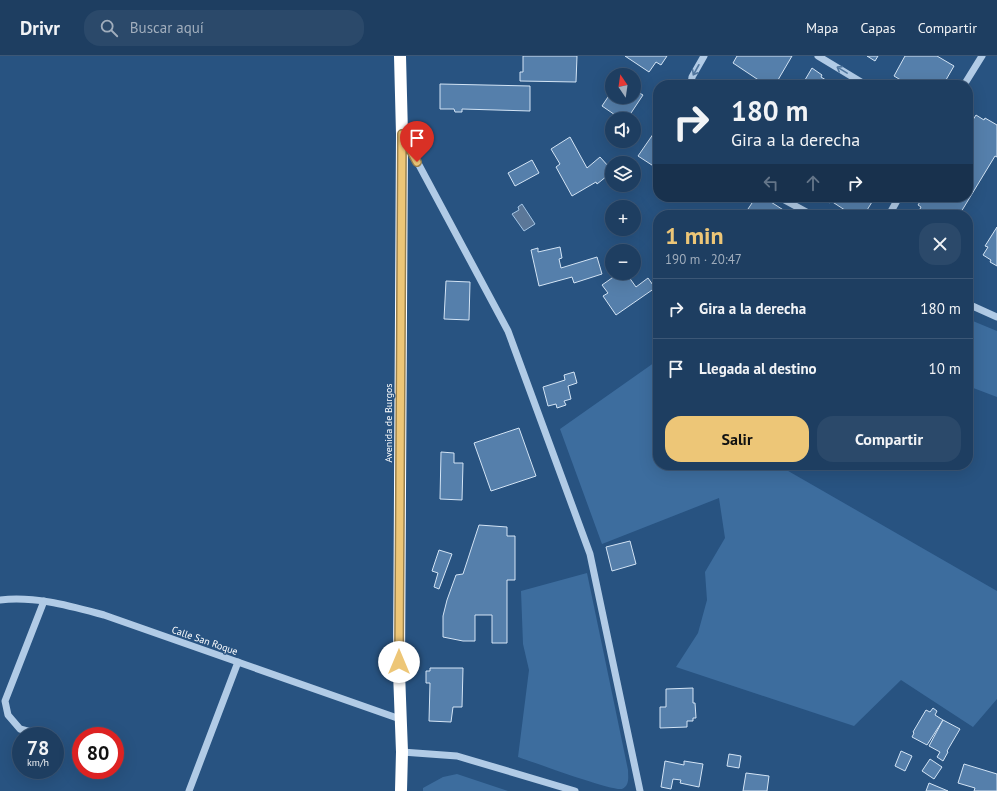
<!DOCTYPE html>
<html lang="es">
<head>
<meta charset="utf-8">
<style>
	:root { --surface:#1e3e61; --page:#2b496a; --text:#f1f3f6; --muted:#a1aebd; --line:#3c5776; --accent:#edc677 }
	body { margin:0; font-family:"PT Sans",sans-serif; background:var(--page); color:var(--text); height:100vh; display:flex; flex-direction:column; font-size:15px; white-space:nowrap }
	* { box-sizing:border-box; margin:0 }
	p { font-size:13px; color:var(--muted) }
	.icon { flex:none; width:22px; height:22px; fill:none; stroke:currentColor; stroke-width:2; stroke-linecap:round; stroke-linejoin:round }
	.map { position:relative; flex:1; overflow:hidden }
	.side { position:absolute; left:653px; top:154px; width:320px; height:260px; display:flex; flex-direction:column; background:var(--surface); border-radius:16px; box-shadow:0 4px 16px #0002,0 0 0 1px var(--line) }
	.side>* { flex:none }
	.banner { position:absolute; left:653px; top:24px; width:320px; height:122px; border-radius:16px; box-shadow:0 4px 16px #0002,0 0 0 1px var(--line); background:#1e3e61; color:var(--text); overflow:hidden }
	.needle { width:26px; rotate:347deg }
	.controls { position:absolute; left:605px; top:12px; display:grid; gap:8px }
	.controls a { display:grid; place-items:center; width:36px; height:36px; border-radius:50%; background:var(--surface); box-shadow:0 4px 16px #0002,0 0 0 1px var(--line); font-size:20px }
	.speed { position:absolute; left:12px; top:671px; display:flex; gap:8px; font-size:20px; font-weight:700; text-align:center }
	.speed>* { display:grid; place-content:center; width:52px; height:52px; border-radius:50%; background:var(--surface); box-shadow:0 4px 16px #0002,0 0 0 1px var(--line); line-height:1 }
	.speed small { font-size:10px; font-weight:400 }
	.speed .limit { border:6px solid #d22; background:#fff; color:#111 }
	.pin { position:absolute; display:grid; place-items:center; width:34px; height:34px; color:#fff; margin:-41px -17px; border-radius:50% 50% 50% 0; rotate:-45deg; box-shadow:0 0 4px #0007 }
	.pin .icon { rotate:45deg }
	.me { position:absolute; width:44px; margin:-22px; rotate:0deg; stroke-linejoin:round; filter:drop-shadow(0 0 3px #0008) }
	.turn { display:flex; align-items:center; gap:14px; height:84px; padding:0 12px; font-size:18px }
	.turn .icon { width:52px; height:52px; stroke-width:2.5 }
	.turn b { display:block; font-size:28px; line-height:34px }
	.lanes { display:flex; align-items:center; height:38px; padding:0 12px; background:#0003; justify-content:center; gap:20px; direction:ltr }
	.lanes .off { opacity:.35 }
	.round { display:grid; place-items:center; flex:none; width:42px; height:42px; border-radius:16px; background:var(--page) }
	.headline { display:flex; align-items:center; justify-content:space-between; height:68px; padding:0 12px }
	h1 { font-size:24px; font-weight:700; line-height:30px; color:var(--accent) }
	.action { display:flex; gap:8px; margin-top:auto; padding:8px 12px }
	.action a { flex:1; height:46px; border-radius:16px; background:var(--accent); color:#111; font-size:16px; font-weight:700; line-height:46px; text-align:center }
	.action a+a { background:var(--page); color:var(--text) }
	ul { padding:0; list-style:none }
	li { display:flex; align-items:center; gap:12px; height:60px; padding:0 12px; border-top:1px solid var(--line) }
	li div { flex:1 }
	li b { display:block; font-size:15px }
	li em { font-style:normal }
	header { display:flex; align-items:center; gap:24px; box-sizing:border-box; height:56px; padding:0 20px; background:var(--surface); border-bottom:1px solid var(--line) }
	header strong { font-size:19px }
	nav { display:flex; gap:22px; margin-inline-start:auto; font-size:14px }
	.search { width:280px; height:36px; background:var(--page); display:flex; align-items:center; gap:10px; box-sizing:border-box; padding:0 14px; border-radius:16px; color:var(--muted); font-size:15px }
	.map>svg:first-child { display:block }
	.green { fill:#3d6d9e }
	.water { fill:#5b7798; stroke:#a5c6e6 }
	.building { fill:#557fab; stroke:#d3e4f5 }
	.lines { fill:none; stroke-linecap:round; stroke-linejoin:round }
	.minor { stroke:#b1cbe6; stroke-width:7 }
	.highway { stroke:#fff; stroke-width:12 }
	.oneway { stroke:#51779f }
	.route-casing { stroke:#9a814d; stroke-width:10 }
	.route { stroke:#edc677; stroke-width:7 }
	.labels { text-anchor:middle; stroke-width:3; stroke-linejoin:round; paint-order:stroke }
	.street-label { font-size:10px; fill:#fff; stroke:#285381 }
</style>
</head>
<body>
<header>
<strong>Drivr</strong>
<div class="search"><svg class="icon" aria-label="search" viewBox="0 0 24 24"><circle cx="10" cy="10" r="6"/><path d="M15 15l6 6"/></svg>Buscar aquí</div>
<nav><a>Mapa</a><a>Capas</a><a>Compartir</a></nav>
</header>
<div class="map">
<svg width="997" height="735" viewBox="0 0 997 735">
	<rect width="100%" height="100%" fill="#285381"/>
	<g class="green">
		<path d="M968 263 997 275V341L968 330Z"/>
		<path d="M658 304V409H784L783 412 997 535V643L973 671 901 624 854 670 676 611 698 577 707 544 705 516 725 482 719 442 602 488 560 373Z"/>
		<path d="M587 517 628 714C628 721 630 729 622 733 611 735 533 706 518 701L529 614 523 588 521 535Z"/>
		<path d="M457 718 508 735H423V732L443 721Z"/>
	</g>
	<path class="water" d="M522 148 535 168 524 175 512 158 519 154 518 151Z"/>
	<g class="building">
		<path d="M523 0H577L576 26 520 25V16H523Z"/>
		<path d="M625 0H667L661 9 656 6 649 16Z"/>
		<path d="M737 0H792L775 29H766L733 7Z"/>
		<path d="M867 0H878L875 5Z"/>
		<path d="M905 0H937L954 10 943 29H913L905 24 904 26 894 20Z"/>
		<path d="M812 12 822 19 821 21 834 29H802Z"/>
		<path d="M440 28 530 30V55L462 53V56H455L454 53H440Z"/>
		<path d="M634 34 643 39 627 63H621L602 50 612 35V41H634Z"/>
		<path d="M976 59 984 64 985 62 997 69V101L995 100 961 156 964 158 917 159 921 151 918 149 923 141H968V66L971 67Z"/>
		<path d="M658 71V113L638 100Z"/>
		<path d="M570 81 587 112 600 101 609 111 612 108V116L597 128 596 126 572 140 556 111 560 108 551 93Z"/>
		<path d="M532 104 539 117 515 130 508 117Z"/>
		<path d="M756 141H763L785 155 782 159H744Z"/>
		<path d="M822 141H875L864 159H850L851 158 831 145 830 147Z"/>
		<path d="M997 171V210L990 206 991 204 983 199 988 191 985 190Z"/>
		<path d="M560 191 562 202 559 203 561 212 597 201 602 218 574 227 572 221 539 230 531 194 538 192V196Z"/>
		<path d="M619 217H626L636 231 648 222 655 232 616 259 603 240 608 237 602 229Z"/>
		<path d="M446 225 470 226 469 264 444 263Z"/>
		<path d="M574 316 577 327 568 330 571 343 564 345 566 349 557 352 556 348 548 350 543 331 565 324 564 319Z"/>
		<path d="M519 372 536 420 491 435 474 387Z"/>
		<path d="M441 396 454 397V407H463L462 444 440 443Z"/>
		<path d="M479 469 507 471V480H515V524H507V587H492V559H475V585H463L443 581V560L447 544 456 519 463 518Z"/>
		<path d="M630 485 636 508 612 515 606 491Z"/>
		<path d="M439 494 452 498 439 533 434 531 438 517 432 515Z"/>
		<path d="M430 612H463L462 651H453L451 666 429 665 430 627H426V615H430Z"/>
		<path d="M693 632V647H695L696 662H693V665H687V671L660 672V651H666V633Z"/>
		<path d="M933 652 937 655 935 659 943 664 927 689 912 681 914 677 913 676 926 654 930 656Z"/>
		<path d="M943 664 960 673 947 695 948 696 943 705 937 701 940 696 929 690Z"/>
		<path d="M901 695 912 700 905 715 895 710Z"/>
		<path d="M729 698 741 700 739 712 727 710Z"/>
		<path d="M930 703 942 711 934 723 922 715Z"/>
		<path d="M665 705 684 709V705L703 708 699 731 680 727 681 724 673 723 671 733 661 731Z"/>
		<path d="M964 708 997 718V735H974L975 732 958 727Z"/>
		<path d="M746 717 769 720 767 735H743Z"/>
		<path d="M929 727 948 735H926Z"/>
	</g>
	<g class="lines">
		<g class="minor">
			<path d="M818 0 866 29"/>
			<path d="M691 29 692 21 704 0"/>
			<path d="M964 29 982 0"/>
			<path d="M404 81 508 275 590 498 640 735"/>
			<path d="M779 141 812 159"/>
			<path d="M889 159 899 141"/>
			<path d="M968 248 997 261"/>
			<path d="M0 544C36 540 70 550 104 559L400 663"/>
			<path d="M44 545 5 645 8 659 20 673 46 680"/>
			<path d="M402 696 457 700 575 735"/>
			<path d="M189 735 238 606"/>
		</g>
		<path class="highway" d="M400 0 402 78 399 616 402 696 401 735"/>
	</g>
	<defs><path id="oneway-shaft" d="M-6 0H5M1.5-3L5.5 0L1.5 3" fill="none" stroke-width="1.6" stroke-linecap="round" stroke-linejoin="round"/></defs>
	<g class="oneway">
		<use href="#oneway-shaft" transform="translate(696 14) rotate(119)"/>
		<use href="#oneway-shaft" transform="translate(842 14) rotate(-149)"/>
	</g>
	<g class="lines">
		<g class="route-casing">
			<path id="route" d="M399 606 402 78 417 106"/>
		</g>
		<use href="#route" class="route"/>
	</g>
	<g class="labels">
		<g class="street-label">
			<text transform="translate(388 367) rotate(-90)" y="4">Avenida de Burgos</text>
			<text transform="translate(205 584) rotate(19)" y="4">Calle San Roque</text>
		</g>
	</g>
</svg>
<div class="controls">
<a><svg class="needle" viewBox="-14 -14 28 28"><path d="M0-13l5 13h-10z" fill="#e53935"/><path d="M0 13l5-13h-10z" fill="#a1aebd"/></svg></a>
<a><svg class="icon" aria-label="sound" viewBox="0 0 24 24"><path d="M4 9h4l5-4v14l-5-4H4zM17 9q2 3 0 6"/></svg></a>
<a><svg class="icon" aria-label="layers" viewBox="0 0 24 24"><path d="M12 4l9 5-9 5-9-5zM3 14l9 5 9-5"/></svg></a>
<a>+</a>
<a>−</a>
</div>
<div class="speed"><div>78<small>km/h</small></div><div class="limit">80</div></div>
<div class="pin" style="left:417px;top:106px;background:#d93025"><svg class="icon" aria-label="arrive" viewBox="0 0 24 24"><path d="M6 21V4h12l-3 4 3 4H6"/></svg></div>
<svg class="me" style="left:399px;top:606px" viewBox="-20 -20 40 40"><circle r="19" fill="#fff"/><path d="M0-13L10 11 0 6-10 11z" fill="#edc677"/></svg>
<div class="banner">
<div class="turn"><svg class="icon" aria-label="right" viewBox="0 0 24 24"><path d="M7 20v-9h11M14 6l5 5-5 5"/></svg><div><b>180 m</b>Gira a la derecha</div></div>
<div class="lanes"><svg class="icon off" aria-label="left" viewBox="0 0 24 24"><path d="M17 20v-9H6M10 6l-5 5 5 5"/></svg><svg class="icon off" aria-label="ahead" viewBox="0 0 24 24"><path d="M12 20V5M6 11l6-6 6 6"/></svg><svg class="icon" aria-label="right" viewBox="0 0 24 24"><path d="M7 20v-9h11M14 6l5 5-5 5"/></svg></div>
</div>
<section class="side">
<div class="headline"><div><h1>1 min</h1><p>190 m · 20:47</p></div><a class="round"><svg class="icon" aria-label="close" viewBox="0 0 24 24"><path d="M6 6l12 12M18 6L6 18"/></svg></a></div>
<ul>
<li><svg class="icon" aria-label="right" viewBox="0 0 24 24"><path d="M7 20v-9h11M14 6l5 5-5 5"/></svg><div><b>Gira a la derecha</b></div><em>180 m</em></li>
<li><svg class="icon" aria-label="arrive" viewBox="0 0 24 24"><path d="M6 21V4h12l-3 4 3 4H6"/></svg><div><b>Llegada al destino</b></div><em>10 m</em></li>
</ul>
<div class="action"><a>Salir</a><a>Compartir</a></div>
</section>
</div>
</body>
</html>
